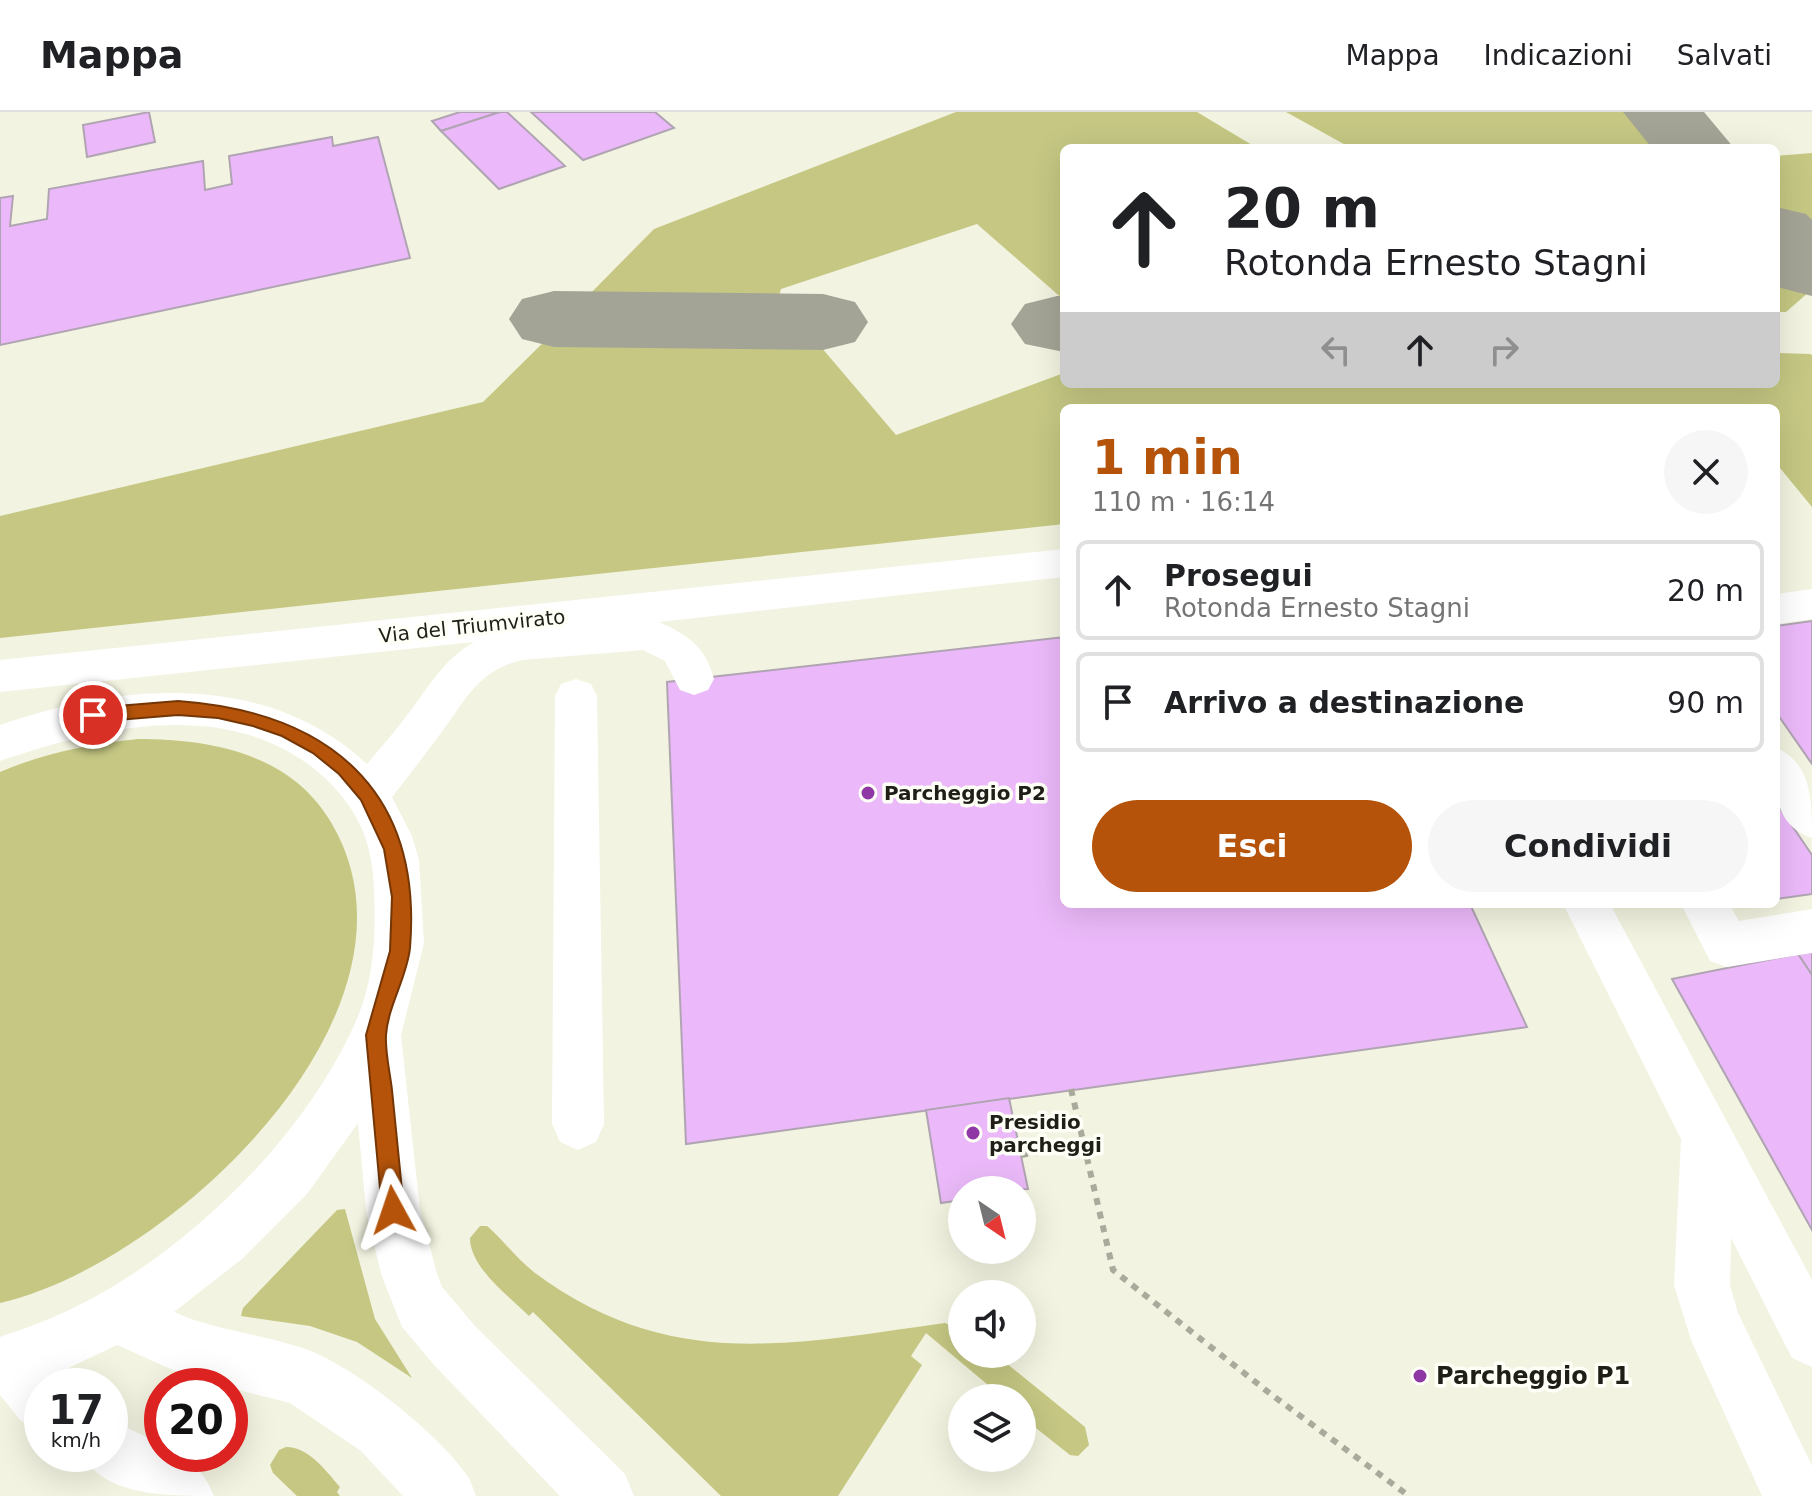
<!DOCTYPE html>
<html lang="it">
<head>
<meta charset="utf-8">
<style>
	:root { --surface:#fff; --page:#f6f6f6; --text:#202124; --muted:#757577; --line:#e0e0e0; --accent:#b45309 }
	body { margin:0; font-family:"DejaVu Sans",sans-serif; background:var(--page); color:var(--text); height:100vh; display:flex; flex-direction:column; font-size:30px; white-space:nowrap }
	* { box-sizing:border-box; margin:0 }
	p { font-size:26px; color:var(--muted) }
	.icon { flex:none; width:44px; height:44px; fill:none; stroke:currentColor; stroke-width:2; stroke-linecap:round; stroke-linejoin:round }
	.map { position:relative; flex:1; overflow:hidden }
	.sheet { position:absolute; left:1060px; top:292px; width:720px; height:504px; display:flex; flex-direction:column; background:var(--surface); border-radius:12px; box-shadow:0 8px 32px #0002 }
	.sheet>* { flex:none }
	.guide { position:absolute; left:1060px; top:32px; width:720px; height:244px; border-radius:12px; box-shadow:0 8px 32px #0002; background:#fff; color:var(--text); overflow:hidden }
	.needle { width:52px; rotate:145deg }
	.fabs { position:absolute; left:948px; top:1064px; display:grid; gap:16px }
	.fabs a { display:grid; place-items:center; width:88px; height:88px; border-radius:50%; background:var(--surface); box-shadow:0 8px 32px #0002; font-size:40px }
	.speed { position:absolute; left:24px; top:1256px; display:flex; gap:16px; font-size:40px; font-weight:700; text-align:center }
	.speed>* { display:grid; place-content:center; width:104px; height:104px; border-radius:50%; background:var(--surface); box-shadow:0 8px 32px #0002; line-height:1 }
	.speed small { font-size:20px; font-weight:400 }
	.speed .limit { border:12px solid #d22; background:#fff; color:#111 }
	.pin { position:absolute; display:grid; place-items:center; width:68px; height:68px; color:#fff; margin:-34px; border:4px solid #fff; border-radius:50%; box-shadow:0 2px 8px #0007 }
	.me { position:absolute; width:88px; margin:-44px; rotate:355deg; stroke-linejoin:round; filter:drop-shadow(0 0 6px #0008) }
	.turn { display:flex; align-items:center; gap:28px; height:168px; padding:0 32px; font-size:36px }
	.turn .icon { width:104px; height:104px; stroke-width:2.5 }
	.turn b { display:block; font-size:56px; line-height:68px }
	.lanes { display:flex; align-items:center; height:76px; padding:0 32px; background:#0003; justify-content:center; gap:40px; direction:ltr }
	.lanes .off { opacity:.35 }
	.round { display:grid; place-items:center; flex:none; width:84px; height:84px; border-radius:42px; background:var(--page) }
	.summary { display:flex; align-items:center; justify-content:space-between; height:136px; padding:0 32px }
	h1 { font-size:48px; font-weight:700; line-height:60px; color:var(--accent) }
	.button { display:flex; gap:16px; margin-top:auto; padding:16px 32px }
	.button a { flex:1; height:92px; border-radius:48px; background:var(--accent); color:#fff; font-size:32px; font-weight:700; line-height:92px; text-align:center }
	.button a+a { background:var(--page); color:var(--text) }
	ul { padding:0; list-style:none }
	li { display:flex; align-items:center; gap:24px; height:100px; margin:0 16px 12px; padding:0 16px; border:4px solid var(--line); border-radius:12px }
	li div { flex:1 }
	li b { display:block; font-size:30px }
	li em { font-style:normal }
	header { display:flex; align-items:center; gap:48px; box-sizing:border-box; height:112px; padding:0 40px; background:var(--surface); border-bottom:2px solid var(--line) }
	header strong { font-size:38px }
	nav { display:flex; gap:44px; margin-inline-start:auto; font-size:28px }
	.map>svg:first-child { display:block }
	.green { fill:#c5c783 }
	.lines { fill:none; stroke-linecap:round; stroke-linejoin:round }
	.taxiway { fill:#a4a496; fill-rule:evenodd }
	.building { fill:#ebb9f9; stroke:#b0a4b3; stroke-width:2 }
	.path { stroke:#a9aa9b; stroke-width:6; stroke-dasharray:7 7; stroke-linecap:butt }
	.minor { fill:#fff; fill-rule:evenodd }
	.route { fill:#b45309; stroke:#753606; stroke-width:2 }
	.poi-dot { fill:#8f38a5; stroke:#fefff7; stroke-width:3 }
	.labels { text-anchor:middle; stroke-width:7; stroke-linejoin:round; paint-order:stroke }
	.street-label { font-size:20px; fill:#1f1f18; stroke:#fefff7 }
	.poi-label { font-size:20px; font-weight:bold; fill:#1f1f18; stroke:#fefff7; text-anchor:start }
	.near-poi-label { font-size:24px; font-weight:bold; fill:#1f1f18; stroke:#fefff7; text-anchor:start }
</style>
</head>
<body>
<header>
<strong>Mappa</strong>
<nav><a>Mappa</a><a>Indicazioni</a><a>Salvati</a></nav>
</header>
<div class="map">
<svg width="1812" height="1384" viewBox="0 0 1812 1384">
	<rect width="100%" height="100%" fill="#f2f3e0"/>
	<g class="green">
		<path d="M956 0H1197L1257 36H1064V188L977 112 781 177 777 190H582L654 117Z"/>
		<path d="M1286 0H1641L1675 36H1351Z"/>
		<path d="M1812 41V129L1776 92V44Z"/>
		<path d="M1776 143 1810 179 1786 200H1776Z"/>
		<path d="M550 224 815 228 896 323 1064 261V272H1776V241L1810 242 1812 243V395L1776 351V296H1064V412L0 526V404L483 290Z"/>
		<path d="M138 627C212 627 292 642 332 712 441 899 169 1153 0 1191V660C44 641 90 632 138 627Z"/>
		<path d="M345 1097 375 1207 412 1266 357 1230 310 1214 241 1204 243 1196 337 1098Z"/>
		<path d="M480 1114H487C504 1129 517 1147 535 1161 670 1261 792 1232 945 1211L962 1218V1242H995L1085 1315 1089 1333 1078 1344 1070 1343 1022 1305V1286H999L987 1276 988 1273 926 1221 911 1244 922 1253 838 1384H721L533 1200 529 1204C509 1184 470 1156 470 1126Z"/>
		<path d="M286 1335C309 1335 326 1359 340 1375L337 1380 340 1384H297L273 1361 270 1353 279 1338Z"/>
	</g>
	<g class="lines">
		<g class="taxiway">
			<path d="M1623 0H1704L1734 36H1652Z"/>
			<path d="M1776 95 1806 102 1812 108V184L1781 176 1776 171Z"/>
			<path d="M554 179 823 182 855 190 868 210 855 230 823 238 554 235 522 227 509 207 522 187Z"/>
			<path d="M1057 184H1064V240L1025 232 1011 212 1025 192Z"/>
		</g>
	</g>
	<g class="building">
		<path d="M149 0 155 30 87 45 83 13Z"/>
		<path d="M460 0H500L441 19 432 9Z"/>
		<path d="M500 0H507L565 54 499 77 441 19Z"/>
		<path d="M531 0H655L674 16 583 48Z"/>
		<path d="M332 25 333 34 378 25 410 146 0 233V86L13 84 10 114 47 107 49 77 203 49 205 78 232 72 229 44Z"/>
		<path d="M1812 509V652L1776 600V514Z"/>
		<path d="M1064 525V792H1470L1527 915 686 1032 667 570Z"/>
		<path d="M1776 690 1812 743V782L1776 787Z"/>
		<path d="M1812 840V863L1798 842Z"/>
		<path d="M1798 842 1812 863V1118L1672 867Z"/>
		<path d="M1009 986 1028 1077 962 1078V1088L941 1091 926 998Z"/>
	</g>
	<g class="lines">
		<g class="path">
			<path d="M1071 977 1113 1158 1272 1283 1409 1384"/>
			<path d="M1021 1043 1083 1032"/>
		</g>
		<g class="minor">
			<path d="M1064 437V465L659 510C688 523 706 535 714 567L708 578 694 583 680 578 665 549 643 538 522 548C477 558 464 591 438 625 423 645 408 665 392 685L412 724 419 748 424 831 401 923 420 1098 437 1162 442 1175 475 1214 625 1362 634 1384H560L435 1254 402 1215 381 1162 366 1098 358 1011 307 1082 242 1147 174 1200C214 1218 261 1222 303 1236 351 1252 437 1320 466 1362 471 1368 473 1377 476 1384H403L361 1339 290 1291 193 1267 117 1233 58 1261 66 1274H42V1318L21 1309 0 1283V1225C19 1218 38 1212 56 1204 177 1151 303 1030 356 909 374 869 376 823 374 779 373 733 360 700 326 667 236 583 104 613 0 649V613C122 571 265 558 367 652 382 634 397 617 411 598 431 571 445 547 474 530L0 580V548Z"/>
			<path d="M1812 477V507L1776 512V482Z"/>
			<path d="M576 567 591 572 597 584 604 1012 596 1030 578 1038 560 1030 552 1012 555 584 561 572Z"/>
			<path d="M1776 636C1812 651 1812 689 1812 726 1770 711 1776 673 1776 636Z"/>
			<path d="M1563 792H1610L1812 1168V1255L1792 1246 1731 1126 1730 1173 1738 1201 1812 1354V1384H1762L1691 1228 1674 1173 1681 1027Z"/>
			<path d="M1681 792H1729L1739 809 1812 797V841L1727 855 1710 849Z"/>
			<path d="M110 1307 162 1333V1342C190 1342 204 1360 214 1384 168 1384 103 1384 82 1342H110Z"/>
		</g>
	</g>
	<path class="route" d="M178 589C328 600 423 677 410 836 407 865 388 894 386 923 385 941 390 960 392 978 396 1018 400 1058 404 1098L401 1106 393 1109 385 1106 382 1098 366 923 390 839 392 785 384 737 361 688 339 662 313 641 282 624 253 614 218 606 178 603 93 610 85 603 93 596Z"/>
	<g class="poi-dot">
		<circle cx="868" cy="681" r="8"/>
		<circle cx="973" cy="1021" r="8"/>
		<circle cx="1420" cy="1264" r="8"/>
	</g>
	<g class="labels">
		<g class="street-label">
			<text transform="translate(472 514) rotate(-6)" y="7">Via del Triumvirato</text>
		</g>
		<g class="poi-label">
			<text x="884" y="688">Parcheggio P2</text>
			<text x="989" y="1017">Presidio<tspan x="989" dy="23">parcheggi</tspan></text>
		</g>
		<g class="near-poi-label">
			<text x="1436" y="1272">Parcheggio P1</text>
		</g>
	</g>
</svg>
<div class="fabs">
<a><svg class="needle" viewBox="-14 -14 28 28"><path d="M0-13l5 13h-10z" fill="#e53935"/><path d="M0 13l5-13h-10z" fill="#757577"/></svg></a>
<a><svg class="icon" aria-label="sound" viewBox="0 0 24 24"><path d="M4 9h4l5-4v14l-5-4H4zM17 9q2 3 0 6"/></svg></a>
<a><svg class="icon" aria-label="layers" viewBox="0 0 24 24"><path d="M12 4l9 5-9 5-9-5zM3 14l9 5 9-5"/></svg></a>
</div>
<div class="speed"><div>17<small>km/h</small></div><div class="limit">20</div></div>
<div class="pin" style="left:93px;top:603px;background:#d93025"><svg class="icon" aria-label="arrive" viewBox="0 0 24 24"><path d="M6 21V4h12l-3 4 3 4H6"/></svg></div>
<svg class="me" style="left:393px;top:1098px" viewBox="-20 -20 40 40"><path d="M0-17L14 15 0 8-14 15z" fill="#b45309" stroke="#fff" stroke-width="4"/></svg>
<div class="guide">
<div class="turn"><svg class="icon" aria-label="ahead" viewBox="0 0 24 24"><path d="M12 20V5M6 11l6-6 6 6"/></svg><div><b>20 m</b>Rotonda Ernesto Stagni</div></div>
<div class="lanes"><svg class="icon off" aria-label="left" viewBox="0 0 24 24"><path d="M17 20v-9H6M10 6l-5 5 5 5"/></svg><svg class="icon" aria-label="ahead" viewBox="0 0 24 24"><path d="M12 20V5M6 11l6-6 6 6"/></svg><svg class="icon off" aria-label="right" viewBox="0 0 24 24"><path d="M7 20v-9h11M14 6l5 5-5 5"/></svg></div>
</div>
<section class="sheet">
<div class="summary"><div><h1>1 min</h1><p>110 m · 16:14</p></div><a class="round"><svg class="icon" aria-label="close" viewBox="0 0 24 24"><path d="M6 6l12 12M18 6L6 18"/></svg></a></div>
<ul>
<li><svg class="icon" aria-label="ahead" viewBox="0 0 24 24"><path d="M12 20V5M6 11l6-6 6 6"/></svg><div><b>Prosegui</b><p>Rotonda Ernesto Stagni</p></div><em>20 m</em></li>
<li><svg class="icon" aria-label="arrive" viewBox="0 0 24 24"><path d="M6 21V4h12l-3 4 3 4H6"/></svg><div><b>Arrivo a destinazione</b></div><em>90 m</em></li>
</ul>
<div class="button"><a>Esci</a><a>Condividi</a></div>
</section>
</div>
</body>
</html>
